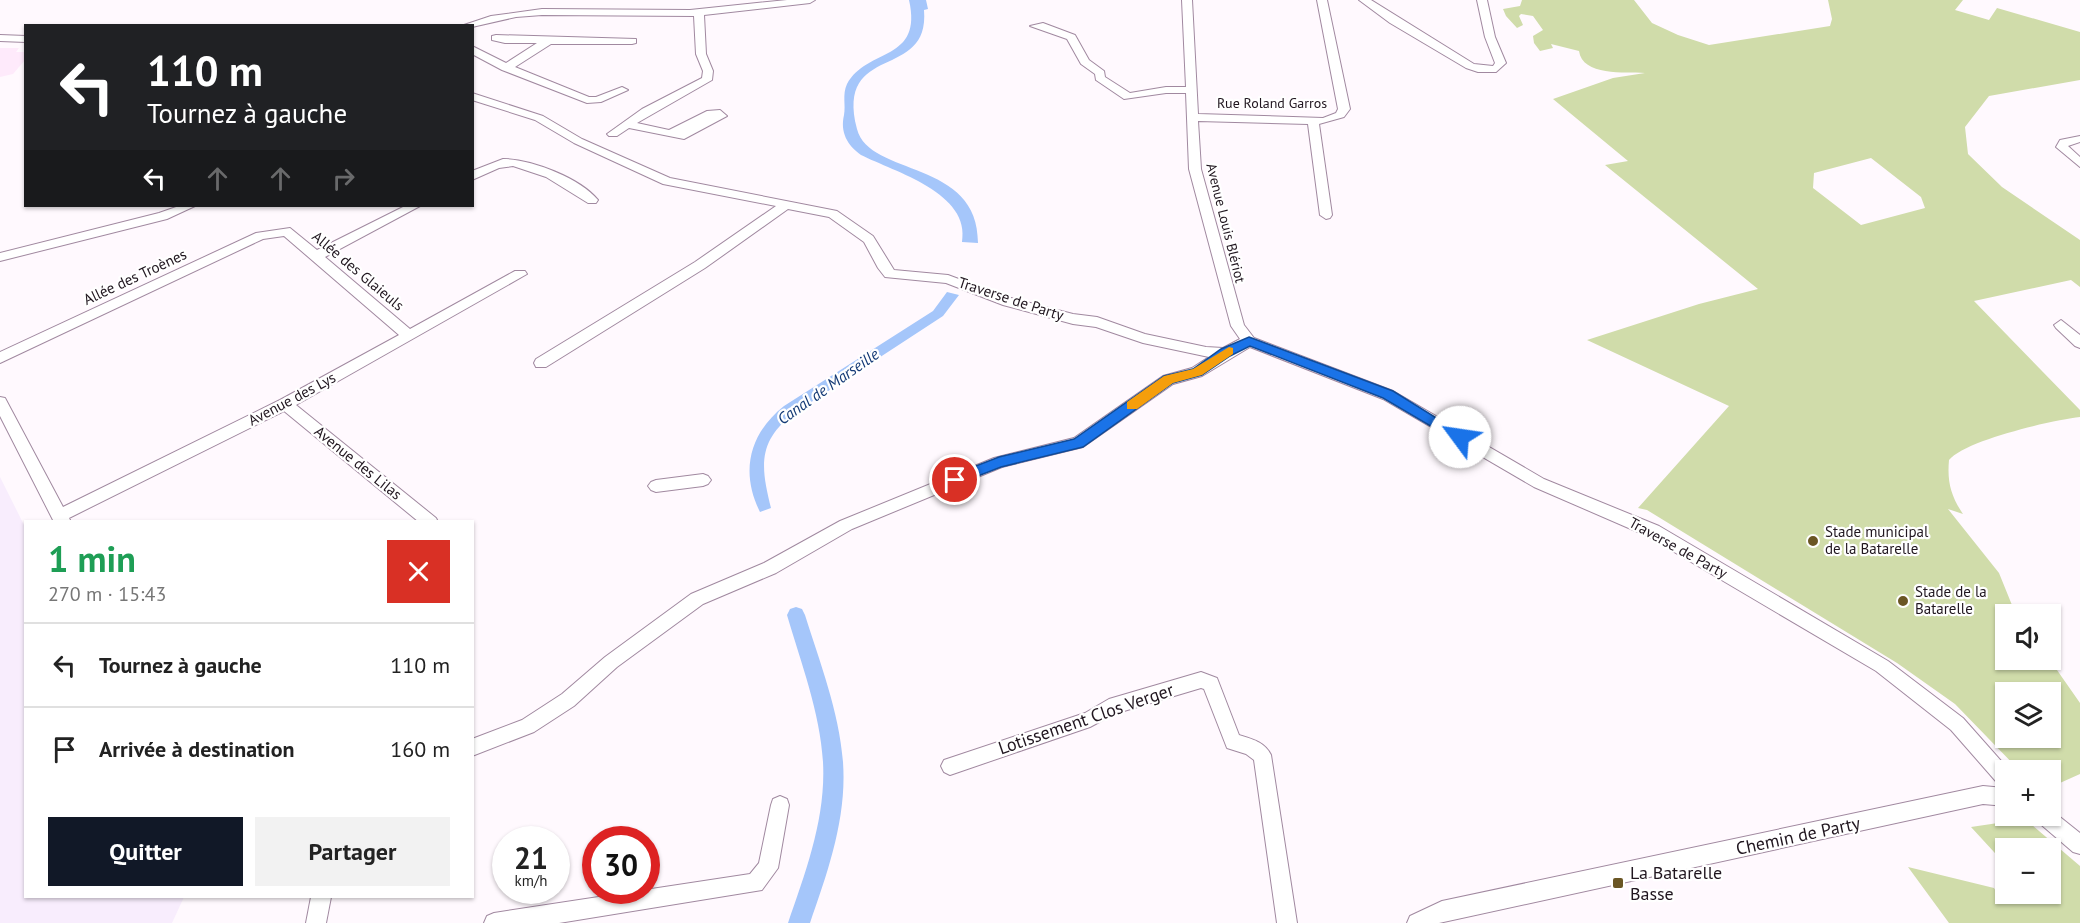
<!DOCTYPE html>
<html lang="fr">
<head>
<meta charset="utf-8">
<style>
	:root { --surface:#fff; --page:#f2f2f2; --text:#222; --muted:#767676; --line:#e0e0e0; --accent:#111827 }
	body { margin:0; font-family:"PT Sans",sans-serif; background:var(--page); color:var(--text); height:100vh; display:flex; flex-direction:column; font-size:22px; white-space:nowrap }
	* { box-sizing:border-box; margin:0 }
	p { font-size:20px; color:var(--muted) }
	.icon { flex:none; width:33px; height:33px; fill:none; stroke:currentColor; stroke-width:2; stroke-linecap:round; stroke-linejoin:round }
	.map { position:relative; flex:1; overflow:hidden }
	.panel { position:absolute; left:24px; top:520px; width:450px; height:378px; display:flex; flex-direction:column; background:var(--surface); border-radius:0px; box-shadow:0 2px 4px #0004 }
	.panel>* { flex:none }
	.guide { position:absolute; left:24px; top:24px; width:450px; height:183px; border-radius:0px; box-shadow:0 2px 4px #0004; background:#202124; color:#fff; overflow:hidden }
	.buttons { position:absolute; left:1995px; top:604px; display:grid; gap:12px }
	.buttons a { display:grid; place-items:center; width:66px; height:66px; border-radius:0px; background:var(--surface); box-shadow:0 2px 4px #0004; font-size:30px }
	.speed { position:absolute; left:492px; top:826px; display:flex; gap:12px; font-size:30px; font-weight:700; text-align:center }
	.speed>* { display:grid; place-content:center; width:78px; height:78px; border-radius:50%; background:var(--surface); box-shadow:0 2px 4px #0004; line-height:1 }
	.speed small { font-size:15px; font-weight:400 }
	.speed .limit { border:9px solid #d22; background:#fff; color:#111 }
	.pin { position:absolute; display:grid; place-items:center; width:51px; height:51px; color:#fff; margin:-26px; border:3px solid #fff; border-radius:50%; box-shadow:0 2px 6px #0007 }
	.me { position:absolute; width:66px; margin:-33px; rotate:301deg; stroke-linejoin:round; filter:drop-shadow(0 0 4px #0008) }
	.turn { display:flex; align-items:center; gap:21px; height:126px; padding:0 24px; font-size:27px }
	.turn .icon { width:78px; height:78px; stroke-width:2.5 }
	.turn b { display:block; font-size:42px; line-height:51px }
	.lanes { display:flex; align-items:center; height:57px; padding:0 24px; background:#0003; justify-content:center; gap:30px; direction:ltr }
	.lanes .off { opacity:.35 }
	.round { display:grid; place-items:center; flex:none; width:63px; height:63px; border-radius:0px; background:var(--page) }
	.head { display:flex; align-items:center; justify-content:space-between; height:102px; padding:0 24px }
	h1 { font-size:36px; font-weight:800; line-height:45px; color:#1e9e55 }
	.action { display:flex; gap:12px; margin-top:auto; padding:12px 24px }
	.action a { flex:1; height:69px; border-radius:0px; background:var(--accent); color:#fff; font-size:24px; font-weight:800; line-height:69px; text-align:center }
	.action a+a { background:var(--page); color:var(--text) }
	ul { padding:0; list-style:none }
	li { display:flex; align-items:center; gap:18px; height:84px; padding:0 24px; border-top:2px solid var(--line) }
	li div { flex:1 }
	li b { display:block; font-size:22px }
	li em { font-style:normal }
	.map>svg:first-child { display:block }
	.commercial { fill:#feeafb }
	.education { fill:#f8edfd }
	.green { fill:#d0dcaa; fill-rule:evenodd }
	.water { fill:#a5c6fa }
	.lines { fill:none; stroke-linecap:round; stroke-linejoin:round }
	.canal { fill:#a5c6fa; fill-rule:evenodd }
	.street-casing { stroke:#a189a0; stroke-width:2 }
	.street { fill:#fff; fill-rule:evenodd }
	.route { fill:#1a73e8; stroke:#114b97; stroke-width:1.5 }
	.slow { fill:#f59e0b }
	.poi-dot { fill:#6a5624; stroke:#fff; stroke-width:2 }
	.labels { text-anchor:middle; stroke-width:4.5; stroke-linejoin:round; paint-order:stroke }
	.far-street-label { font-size:14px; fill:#20161f; stroke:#fff }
	.street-label { font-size:15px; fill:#20161f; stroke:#fff }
	.poi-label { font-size:15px; fill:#20161f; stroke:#fff; text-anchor:start }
	.water-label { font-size:16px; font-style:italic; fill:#143a76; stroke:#fff }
	.near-street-label { font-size:18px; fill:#20161f; stroke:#fff }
	.near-poi-label { font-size:18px; fill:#20161f; stroke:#fff; text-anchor:start }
</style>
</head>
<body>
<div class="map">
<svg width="2080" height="923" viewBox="0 0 2080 923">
	<rect width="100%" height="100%" fill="#fff9fe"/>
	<path class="commercial" d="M0 48H19L16 52H25V60L13 74 0 77Z"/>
	<path class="education" d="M0 477 25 527 26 897H184L172 923H0Z"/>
	<g class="green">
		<path d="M1522 0H1634L1652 23 1678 35 1709 45 1830 26 1832 19 1828 0H1963L1955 10 1989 20 1997 8 2080 32V80L1989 96 1965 127 1968 154 2002 187 2080 240V287L2071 280 1974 301 2080 410V417C2053 420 1965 440 1949 460 1947 482 1951 496 1963 514L1948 509 1999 573 2016 615H2006V660H2050L2080 703V774L2051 787 2050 771H2020L1955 704 1897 663 1647 510 1638 508 1729 406 1587 340 1699 304 1758 289 1605 165 1628 161 1553 99 1613 78 1645 73C1625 72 1582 76 1579 51L1551 44 1553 48 1540 51 1534 43 1533 36 1543 30 1533 16 1521 14 1519 16 1523 25 1517 28 1506 16 1503 9 1520 6ZM1871 158 1921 197 1925 208 1861 225 1813 188 1814 173ZM2006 693H2050V738H2006Z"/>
		<path d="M2025 819 2080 866V923H1949L1908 867 1994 888 2002 902 2032 894H2050V849H2006L2005 864 1971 827Z"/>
	</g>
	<g class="water">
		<path d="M909 0H926L928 9 924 10C930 82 835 41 857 129 869 177 979 159 978 243L962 242C971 193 895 172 861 155 847 145 840 132 844 115 846 105 842 95 847 84 868 47 923 62 909 0Z"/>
		<path d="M947 292 959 295 943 316 793 414C757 442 761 468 771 508L760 512C740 472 749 434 784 406L933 311Z"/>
	</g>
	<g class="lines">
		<path class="canal" d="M796 607 802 609 805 615C820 663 839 711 843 762 847 818 828 871 810 923H788C806 871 826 818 823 762 820 712 801 663 787 615L790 609Z"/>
		<g class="street-casing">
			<g id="street">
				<path d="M787 0H815L810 3 704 15 706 54 713 71 712 80 637 123 669 130 707 111 720 110 727 116 684 139 629 128 617 136H609L607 134 642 109 702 78 703 71 696 54 694 16 542 15 516 17 472 27 461 26 491 16 542 9 690 10Z"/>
				<path d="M1182 0H1192L1198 114 1323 118 1336 113 1338 109 1317 0H1327L1350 109 1344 117 1319 124 1332 215 1330 218 1326 219 1320 215 1308 124 1198 121 1201 169 1244 325 1254 338 1393 391 1544 479 1659 526 1888 661 1963 718 2010 771H2006V806L1983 804 1439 923H1407L1410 916 1442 901 1983 786 2004 788 2000 786 1951 730 1876 671 1647 536 1534 487 1383 399 1250 347 1202 376 1173 384 1083 447 1002 467 852 529 776 573 703 604 617 667 574 706 534 732 472 756V739L522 720 562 694 605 657 691 594 764 563 840 521 994 458 1074 438 1163 376 1192 368 1209 357 1143 343 1096 327 1073 324 1003 305 946 283 885 277 878 268 864 242 829 217 788 209 705 268 546 367H536L534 363 536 359 695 262 776 206 663 184 574 143 535 120 472 100V93L543 116 582 139 670 178 837 211 873 236 894 270 948 275 1007 297 1073 314 1097 317 1145 334 1206 347 1223 348 1240 339 1231 326 1189 169 1186 93H1166L1124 99 1096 80 1095 74 1081 64 1067 39 1030 26 1043 23 1075 35 1089 60 1104 71 1105 77 1130 93 1166 87H1186Z"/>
				<path d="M1359 0H1371L1474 64 1493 66 1495 63 1485 37 1477 0H1487L1495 37 1506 63 1496 72H1478L1466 68 1390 23Z"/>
				<path d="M0 35 26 36V42L0 41Z"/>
				<path d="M496 35 636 39V43L632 44H551L515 67 589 97H596L622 87 628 90 601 102 587 103 502 70 472 54V46L506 63 537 43H505L492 40V36Z"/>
				<path d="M2080 136V142L2068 146 2080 157V167L2056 147 2060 140Z"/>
				<path d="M503 159C531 159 580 178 598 200L596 203H588L546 177 513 166 499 168 472 180V171Z"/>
				<path d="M179 206H195L167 219 0 261V253L159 213Z"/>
				<path d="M405 206H420L325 257 410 329 515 271H525L527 274 296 405 436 518 438 522H419L284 411 69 518 71 522 53 520 0 416V397L5 398 63 507 280 400 399 335 284 236 263 239 0 363V352L256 233 290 228 317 250Z"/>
				<path d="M2061 320 2080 335V348L2075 346 2056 328 2054 325Z"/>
				<path d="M703 474 708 476 711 480 708 484 703 486 656 492 651 490 648 486 651 482 656 480Z"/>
				<path d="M1201 672 1217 678 1239 735C1252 739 1265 742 1271 755L1297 923H1277L1254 760 1246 754 1227 748 1204 689 1201 688 1114 714 1090 727 950 775 944 772 941 766 944 760 1085 713 1109 699Z"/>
				<path d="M780 796 787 799 789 805 778 868 762 890 559 923H484L487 916 494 913 750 874 759 863 771 805 773 799Z"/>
				<path d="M2050 809 2080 833V854L2073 852 2038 822 2036 816H2050Z"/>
				<path d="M311 897H331L326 923H306Z"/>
			</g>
		</g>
		<use href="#street" class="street"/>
	</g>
	<path class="route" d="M1249 337 1393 391 1467 437 1465 441H1456L1383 398 1250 346 1230 356 1202 375 1173 383 1083 447 1001 467 955 485 948 480 950 476 999 457 1074 439 1164 376 1193 369 1221 349Z"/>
	<path class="slow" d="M1229 347 1233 348V354L1202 375 1173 383 1137 409H1127V402L1164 376 1193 369Z"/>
	<g class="poi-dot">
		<circle cx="1813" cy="541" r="6"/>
		<circle cx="1903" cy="601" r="6"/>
		<rect x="1612" y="877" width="12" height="12" rx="3"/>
	</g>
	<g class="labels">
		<g class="far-street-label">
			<text x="1272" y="108">Rue Roland Garros</text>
			<text transform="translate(1226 223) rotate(76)" y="5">Avenue Louis Blériot</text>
		</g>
		<g class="street-label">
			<text transform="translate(358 271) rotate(40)" y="5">Allée des Glaieuls</text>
			<text transform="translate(135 277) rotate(-25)" y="5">Allée des Troènes</text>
			<text transform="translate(1011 299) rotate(18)" y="5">Traverse de Party</text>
			<text transform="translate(292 399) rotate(-28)" y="5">Avenue des Lys</text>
			<text transform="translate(358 463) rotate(39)" y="5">Avenue des Lilas</text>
			<text transform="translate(1678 548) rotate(29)" y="5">Traverse de Party</text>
		</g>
		<g class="poi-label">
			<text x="1825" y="537">Stade municipal<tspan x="1825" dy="17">de la Batarelle</tspan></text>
			<text x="1915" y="597">Stade de la<tspan x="1915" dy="17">Batarelle</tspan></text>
		</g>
		<g class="water-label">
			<text transform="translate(828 386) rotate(-35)" y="6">Canal de Marseille</text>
		</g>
		<g class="near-street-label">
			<text transform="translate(1086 719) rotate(-19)" y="6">Lotissement Clos Verger</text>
			<text transform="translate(1798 836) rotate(-12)" y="6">Chemin de Party</text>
		</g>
		<g class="near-poi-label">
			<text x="1630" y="879">La Batarelle<tspan x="1630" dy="21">Basse</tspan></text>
		</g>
	</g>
</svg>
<div class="buttons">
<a><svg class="icon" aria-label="sound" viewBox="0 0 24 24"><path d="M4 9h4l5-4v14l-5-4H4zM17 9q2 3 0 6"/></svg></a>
<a><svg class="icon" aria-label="layers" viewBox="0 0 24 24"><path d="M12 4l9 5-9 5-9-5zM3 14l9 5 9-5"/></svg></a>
<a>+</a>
<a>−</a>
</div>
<div class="speed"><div>21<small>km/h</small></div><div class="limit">30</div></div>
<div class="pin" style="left:955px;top:480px;background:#d93025"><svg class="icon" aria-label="arrive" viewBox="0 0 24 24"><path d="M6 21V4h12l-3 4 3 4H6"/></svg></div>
<svg class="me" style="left:1460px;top:437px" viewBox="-20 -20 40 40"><circle r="19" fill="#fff"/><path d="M0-13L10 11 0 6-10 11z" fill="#1a73e8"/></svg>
<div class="guide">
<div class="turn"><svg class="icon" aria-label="left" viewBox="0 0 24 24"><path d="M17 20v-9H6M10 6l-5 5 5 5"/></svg><div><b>110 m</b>Tournez à gauche</div></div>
<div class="lanes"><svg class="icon" aria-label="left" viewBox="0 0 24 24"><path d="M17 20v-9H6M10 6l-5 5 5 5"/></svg><svg class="icon off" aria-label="ahead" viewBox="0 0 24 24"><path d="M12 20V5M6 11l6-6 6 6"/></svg><svg class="icon off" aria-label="ahead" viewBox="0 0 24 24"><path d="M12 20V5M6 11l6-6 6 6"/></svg><svg class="icon off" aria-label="right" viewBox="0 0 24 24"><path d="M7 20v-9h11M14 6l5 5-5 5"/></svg></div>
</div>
<section class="panel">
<div class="head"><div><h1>1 min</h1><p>270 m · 15:43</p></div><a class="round" style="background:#d93025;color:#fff"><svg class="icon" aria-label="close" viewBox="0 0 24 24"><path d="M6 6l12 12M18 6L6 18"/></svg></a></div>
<ul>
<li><svg class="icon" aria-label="left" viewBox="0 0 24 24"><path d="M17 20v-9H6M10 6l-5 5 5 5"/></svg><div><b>Tournez à gauche</b></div><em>110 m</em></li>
<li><svg class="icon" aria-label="arrive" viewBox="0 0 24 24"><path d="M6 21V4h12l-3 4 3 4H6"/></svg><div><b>Arrivée à destination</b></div><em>160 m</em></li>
</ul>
<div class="action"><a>Quitter</a><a>Partager</a></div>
</section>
</div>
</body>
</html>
